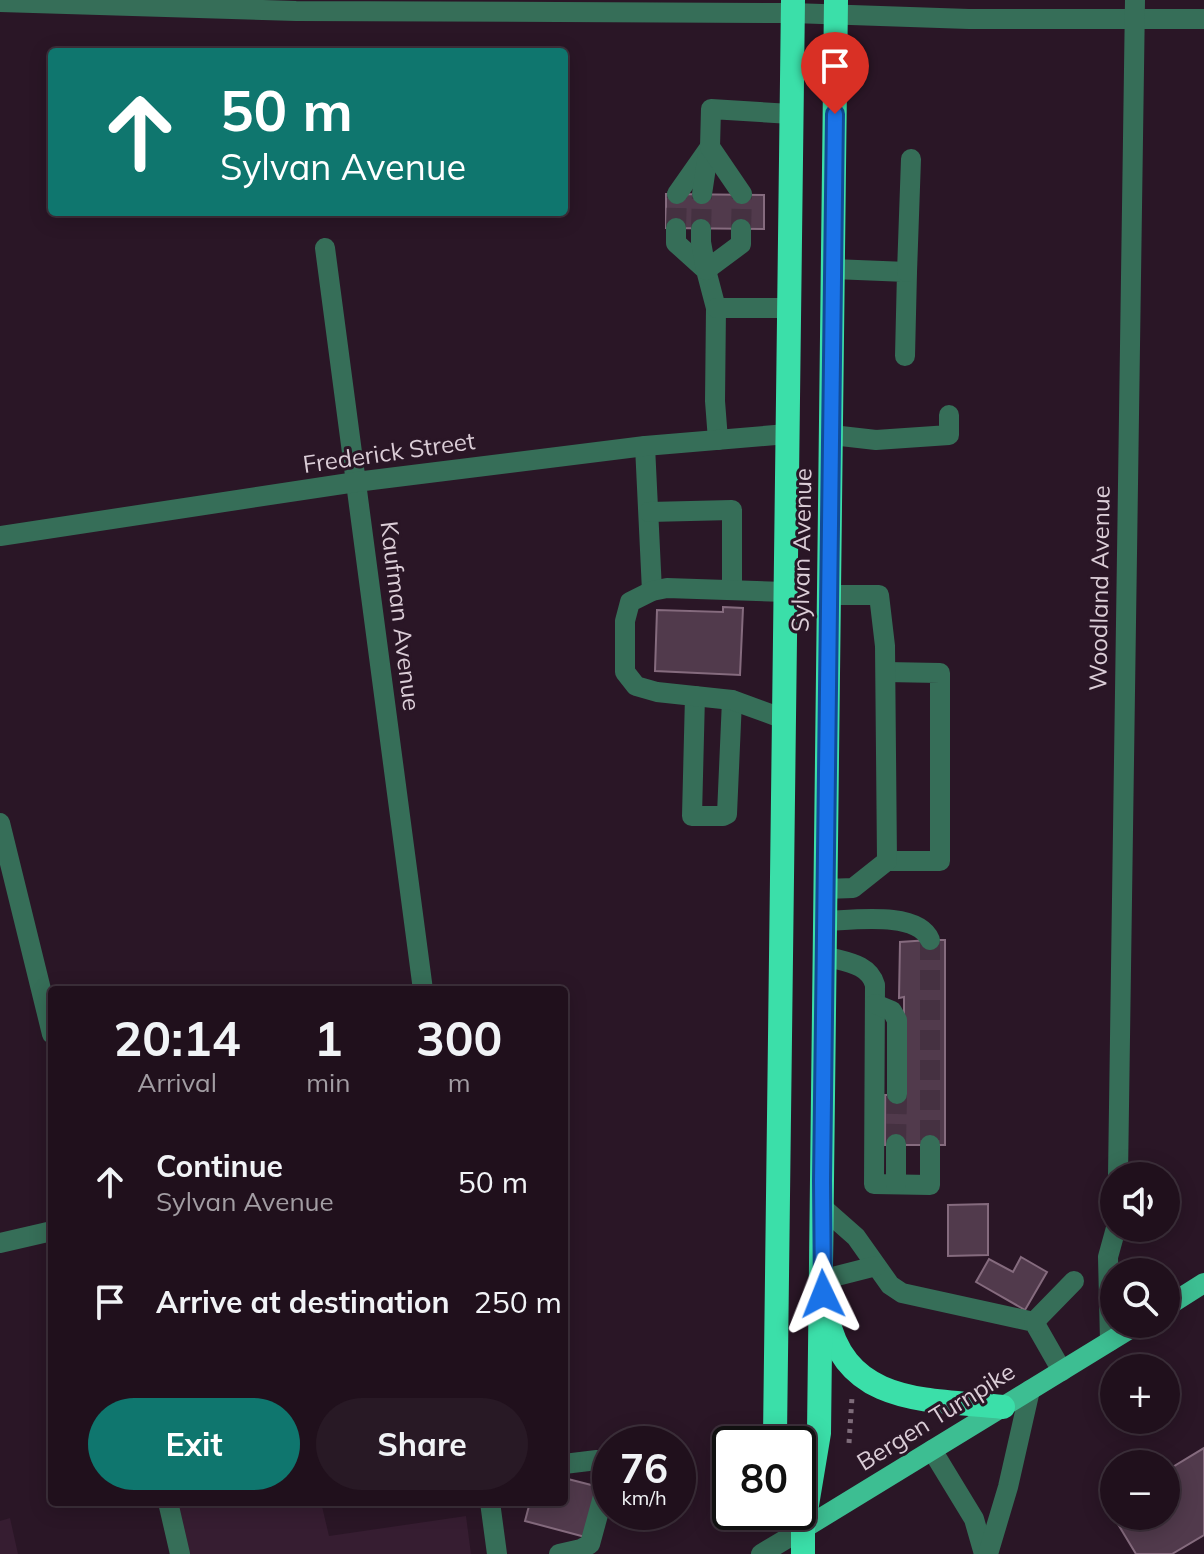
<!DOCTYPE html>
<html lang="en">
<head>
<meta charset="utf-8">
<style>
	:root { --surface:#20101c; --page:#281925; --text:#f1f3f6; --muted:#a29da3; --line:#3d303b; --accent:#0f766e }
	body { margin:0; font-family:Mulish,sans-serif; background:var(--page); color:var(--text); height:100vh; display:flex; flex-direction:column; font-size:30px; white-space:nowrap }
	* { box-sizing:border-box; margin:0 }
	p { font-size:26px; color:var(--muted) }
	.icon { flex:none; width:44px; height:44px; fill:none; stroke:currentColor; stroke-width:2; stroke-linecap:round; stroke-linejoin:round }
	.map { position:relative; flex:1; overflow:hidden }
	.panel { position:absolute; left:48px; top:986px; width:520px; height:520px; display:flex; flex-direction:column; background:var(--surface); border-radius:8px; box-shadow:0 4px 20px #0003,0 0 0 2px var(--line) }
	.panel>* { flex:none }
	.banner { position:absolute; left:48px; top:48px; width:520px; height:168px; border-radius:8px; box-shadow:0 4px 20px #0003,0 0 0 2px var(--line); background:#0f766e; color:#fff; overflow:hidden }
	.controls { position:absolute; left:1100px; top:1162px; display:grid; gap:16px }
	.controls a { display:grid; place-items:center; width:80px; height:80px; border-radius:50%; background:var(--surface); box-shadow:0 4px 20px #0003,0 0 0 2px var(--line); font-size:40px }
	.speed { position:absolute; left:592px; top:1426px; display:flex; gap:16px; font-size:40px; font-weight:700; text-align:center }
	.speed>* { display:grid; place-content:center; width:104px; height:104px; border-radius:50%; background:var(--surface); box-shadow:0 4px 20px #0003,0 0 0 2px var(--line); line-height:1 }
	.speed small { font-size:20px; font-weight:400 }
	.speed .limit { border:4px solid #111; border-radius:12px; background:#fff; color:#111 }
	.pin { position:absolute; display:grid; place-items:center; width:68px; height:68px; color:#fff; margin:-82px -34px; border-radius:50% 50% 50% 0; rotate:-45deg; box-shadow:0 0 8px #0007 }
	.pin .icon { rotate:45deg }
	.me { position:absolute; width:88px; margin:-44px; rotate:358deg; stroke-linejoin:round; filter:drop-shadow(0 0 6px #0008) }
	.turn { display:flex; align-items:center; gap:28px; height:168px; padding:0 40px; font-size:36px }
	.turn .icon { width:104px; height:104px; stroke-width:2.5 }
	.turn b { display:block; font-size:56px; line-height:68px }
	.eta { display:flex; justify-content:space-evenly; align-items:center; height:136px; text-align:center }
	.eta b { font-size:48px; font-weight:700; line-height:56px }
	.action { display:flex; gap:16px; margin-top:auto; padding:16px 40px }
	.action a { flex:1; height:92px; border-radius:48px; background:var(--accent); color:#fff; font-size:32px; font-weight:700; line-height:92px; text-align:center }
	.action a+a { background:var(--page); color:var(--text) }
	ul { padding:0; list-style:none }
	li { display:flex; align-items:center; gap:24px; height:120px; padding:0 40px }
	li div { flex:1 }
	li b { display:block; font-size:30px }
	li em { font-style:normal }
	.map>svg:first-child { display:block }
	.built { fill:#361d31 }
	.building { fill:#513a4c; stroke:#856b7e; stroke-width:2 }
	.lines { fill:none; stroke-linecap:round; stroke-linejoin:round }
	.minor-tunnel { stroke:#453141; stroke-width:20; stroke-dasharray:20 10; stroke-linecap:butt }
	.path { stroke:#7e6c7a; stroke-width:5; stroke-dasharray:4 6; stroke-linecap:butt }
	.minor { stroke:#366e58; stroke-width:20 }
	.major { stroke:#3dbe92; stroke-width:20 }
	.highway { stroke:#3bdfa9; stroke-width:24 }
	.route-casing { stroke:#114b97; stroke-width:20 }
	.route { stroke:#1a73e8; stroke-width:14 }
	.labels { text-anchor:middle; stroke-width:6; stroke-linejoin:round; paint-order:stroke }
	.street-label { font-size:24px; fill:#dbcdd7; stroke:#2a1626 }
</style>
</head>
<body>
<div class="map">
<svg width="1204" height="1554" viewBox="0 0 1204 1554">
	<rect width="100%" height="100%" fill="#2a1626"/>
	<g class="built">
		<path d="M163 1502H321L329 1536 466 1516 471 1554H175Z"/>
		<path d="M10 1518 18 1554H0V1521Z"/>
	</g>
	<g class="building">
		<path d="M666 194 764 195V229L666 228Z"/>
		<path d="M723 607 743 608 740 675 655 671 657 610 723 612Z"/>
		<path d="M930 940H945V1145H885V1095H904V997L899 998 900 942Z"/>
		<path d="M988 1204V1255L948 1256V1205Z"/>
		<path d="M1021 1257 1047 1272 1025 1310 976 1282 989 1259 1013 1272Z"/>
		<path d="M1204 1448V1535L1172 1554H1136L1107 1506 1114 1502V1516H1166V1471Z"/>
		<path d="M564 1478 603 1488 589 1538 525 1521 530 1502H564Z"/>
	</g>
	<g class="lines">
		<g class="minor-tunnel">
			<path d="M676 228 677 194"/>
			<path d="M701 229 702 194"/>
			<path d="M741 229 742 194"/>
			<path d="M930 940V1145"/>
			<path d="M896 1144 897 1094"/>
		</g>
		<path class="path" d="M849 1443 852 1397"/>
		<g class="minor">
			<path d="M0 2 296 11 792 13 969 19H1204"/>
			<path d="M677 194 710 147"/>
			<path d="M702 194 708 154"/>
			<path d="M742 194 710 147 711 109 791 114"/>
			<path d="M676 228V243L706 270 716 308 715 401 718 440"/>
			<path d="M701 229V242L706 270 741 244V229"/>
			<path d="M325 248 423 990"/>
			<path d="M833 269 907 272 905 356"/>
			<path d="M907 272 911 159"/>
			<path d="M716 308H788"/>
			<path d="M832 435 876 440 949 435V415"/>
			<path d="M645 446 652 591"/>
			<path d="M649 512 732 510V590"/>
			<path d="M0 536 356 482 645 446 787 434"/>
			<path d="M886 672 940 673V861H887"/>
			<path d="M695 696 692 816H723L727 814 732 700"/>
			<path d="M784 719 732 700 657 692 636 686 625 672V621L630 602 652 591 667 588 786 592"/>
			<path d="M0 823 52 1034"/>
			<path d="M826 889 853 888 887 861 885 646 879 595H830"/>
			<path d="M826 921C854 920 918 911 930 940"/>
			<path d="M825 956C844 962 869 963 875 985L874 1184 930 1185V1145"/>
			<path d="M875 1004 892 1011 897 1020V1094"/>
			<path d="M1118 1176 1135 0"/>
			<path d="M896 1184V1144"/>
			<path d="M822 1207 856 1237 890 1285 902 1293 1034 1322 1062 1371"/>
			<path d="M0 1243 52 1231"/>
			<path d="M821 1280 876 1266"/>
			<path d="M1034 1322 1074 1281"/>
			<path d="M1110 1341 1108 1257 1116 1228"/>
			<path d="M932 1450 974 1519 984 1554"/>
			<path d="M564 1464 597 1460 610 1469"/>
			<path d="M168 1502 180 1554"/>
			<path d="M490 1502 497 1554"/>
			<path d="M559 1554 581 1549 590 1544 610 1471"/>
			<path d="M761 1554 803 1529"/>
			<path d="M988 1554 1008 1487 1030 1390"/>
		</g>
		<g class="major">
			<path d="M1166 1307 1204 1283"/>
			<path d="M803 1529 1138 1324"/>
		</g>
		<g class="highway">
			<path d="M827 1316C846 1407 930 1399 1003 1407"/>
			<path d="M777 1444 775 1436 793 0"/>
			<path d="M803 1554V1529L819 1433 836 0"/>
		</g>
	</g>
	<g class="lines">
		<g class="route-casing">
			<path id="route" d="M823 1294 822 1181 835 114"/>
		</g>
		<use href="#route" class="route"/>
	</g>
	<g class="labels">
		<g class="street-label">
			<text transform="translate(389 453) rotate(-8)" y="8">Frederick Street</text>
			<text transform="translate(802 550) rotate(-89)" y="8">Sylvan Avenue</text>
			<text transform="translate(1100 588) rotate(-89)" y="8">Woodland Avenue</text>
			<text transform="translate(400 616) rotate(83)" y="8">Kaufman Avenue</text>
			<text transform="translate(936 1417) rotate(-32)" y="8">Bergen Turnpike</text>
		</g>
	</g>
</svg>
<div class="controls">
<a><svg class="icon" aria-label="sound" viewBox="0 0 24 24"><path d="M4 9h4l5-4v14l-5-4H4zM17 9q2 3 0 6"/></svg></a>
<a><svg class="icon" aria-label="search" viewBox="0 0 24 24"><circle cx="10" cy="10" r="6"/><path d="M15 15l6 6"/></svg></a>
<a>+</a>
<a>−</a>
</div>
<div class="speed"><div>76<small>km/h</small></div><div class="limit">80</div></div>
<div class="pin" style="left:835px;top:114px;background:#d93025"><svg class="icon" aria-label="arrive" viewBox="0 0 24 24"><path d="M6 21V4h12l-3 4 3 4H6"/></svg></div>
<svg class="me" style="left:823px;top:1294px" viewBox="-20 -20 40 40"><path d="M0-17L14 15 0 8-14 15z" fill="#1a73e8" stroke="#fff" stroke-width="4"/></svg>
<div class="banner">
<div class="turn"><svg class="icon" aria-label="ahead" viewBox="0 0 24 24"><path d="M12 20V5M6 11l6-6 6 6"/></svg><div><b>50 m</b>Sylvan Avenue</div></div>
</div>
<section class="panel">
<div class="eta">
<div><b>20:14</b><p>Arrival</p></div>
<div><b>1</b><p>min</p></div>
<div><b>300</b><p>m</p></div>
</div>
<ul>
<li><svg class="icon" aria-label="ahead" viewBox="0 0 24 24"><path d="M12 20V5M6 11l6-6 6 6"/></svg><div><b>Continue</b><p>Sylvan Avenue</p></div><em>50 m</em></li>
<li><svg class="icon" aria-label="arrive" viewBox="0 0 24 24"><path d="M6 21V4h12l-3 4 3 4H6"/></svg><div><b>Arrive at destination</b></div><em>250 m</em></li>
</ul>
<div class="action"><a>Exit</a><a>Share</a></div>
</section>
</div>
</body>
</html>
